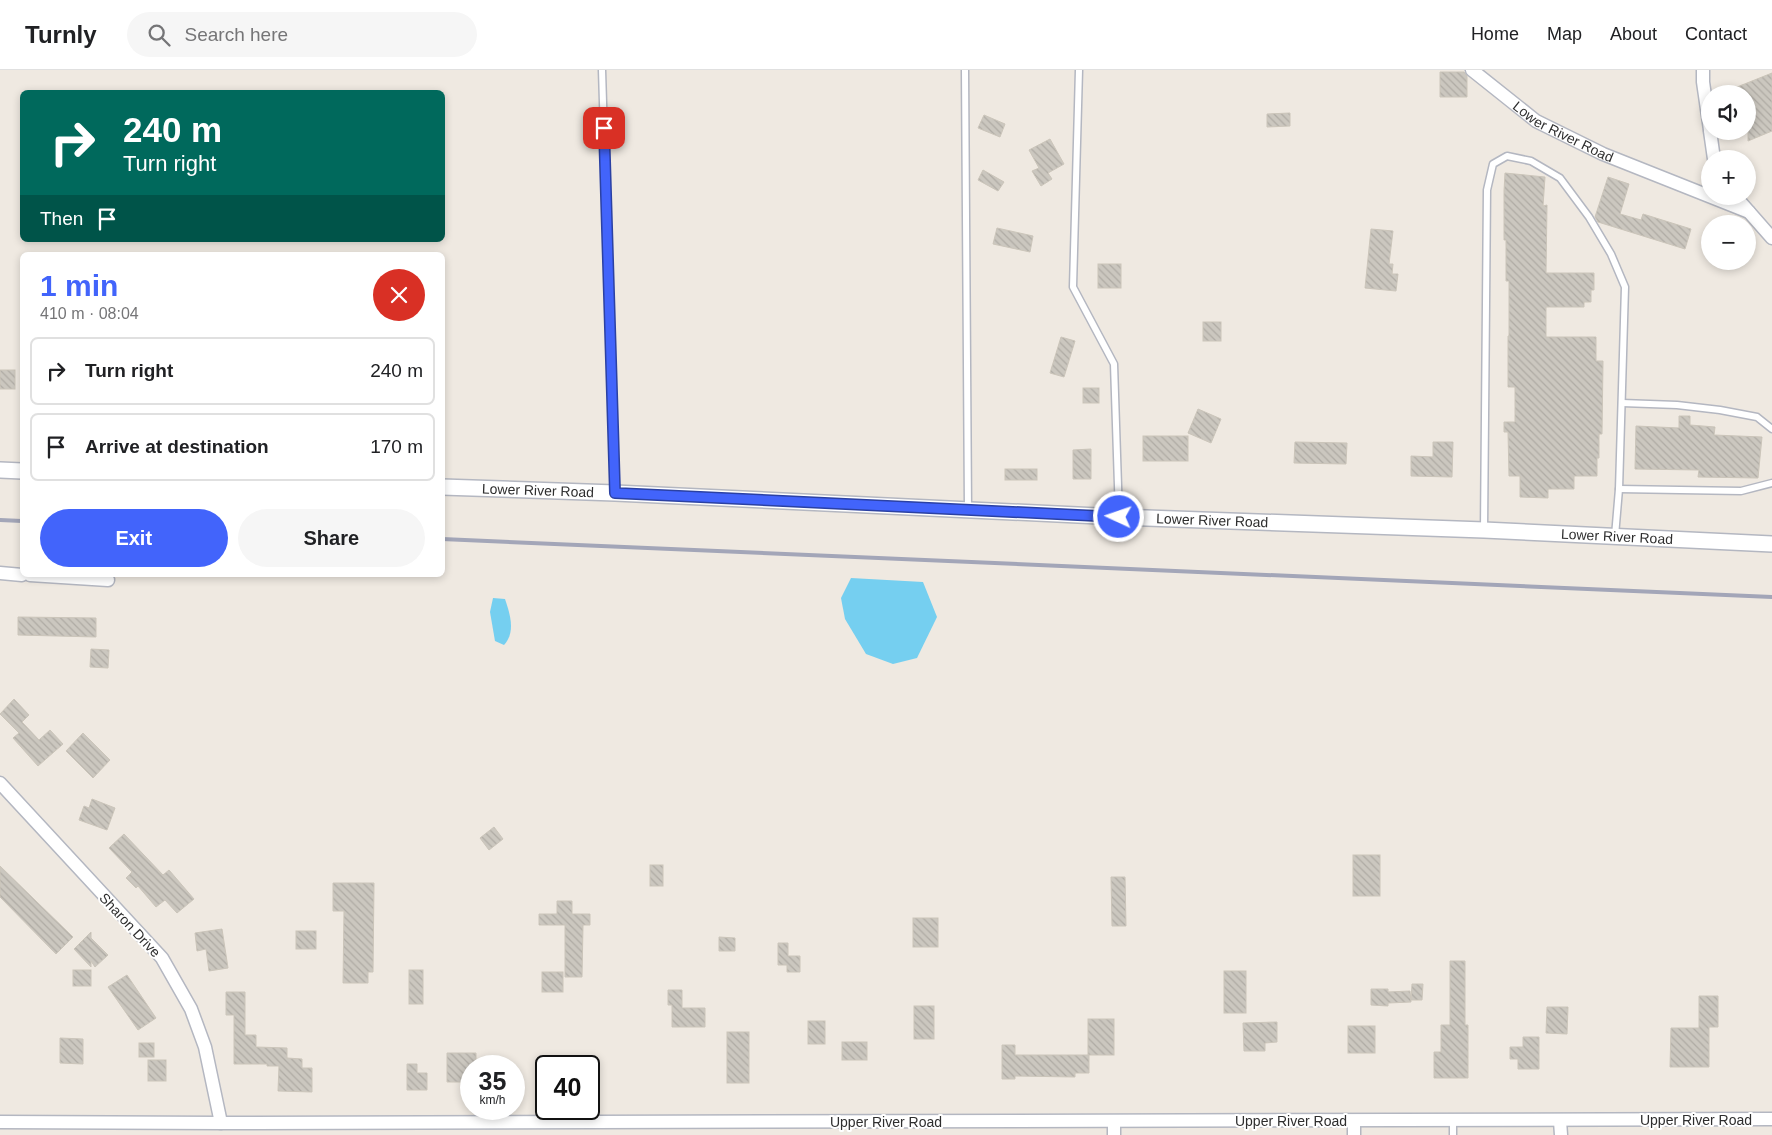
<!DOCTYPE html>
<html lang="en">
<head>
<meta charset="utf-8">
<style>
	:root { --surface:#fff; --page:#f6f6f6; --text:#202124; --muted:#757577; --line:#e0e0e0; --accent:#4264fb }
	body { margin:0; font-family:Arial,sans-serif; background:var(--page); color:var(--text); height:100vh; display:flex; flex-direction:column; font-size:19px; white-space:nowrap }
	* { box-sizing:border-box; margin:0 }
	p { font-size:16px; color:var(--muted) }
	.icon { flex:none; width:28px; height:28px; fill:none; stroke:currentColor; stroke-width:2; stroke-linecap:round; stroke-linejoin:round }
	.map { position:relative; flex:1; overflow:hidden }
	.side { position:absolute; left:20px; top:182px; width:425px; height:325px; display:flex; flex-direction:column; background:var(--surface); border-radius:8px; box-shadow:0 2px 8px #0003 }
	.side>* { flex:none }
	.hud { position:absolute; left:20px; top:20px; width:425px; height:152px; border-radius:8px; box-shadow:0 2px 8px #0003; background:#00695c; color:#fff; overflow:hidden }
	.controls { position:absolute; left:1701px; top:15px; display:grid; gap:10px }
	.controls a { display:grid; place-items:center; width:55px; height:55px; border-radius:50%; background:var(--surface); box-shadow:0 2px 8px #0003; font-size:25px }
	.speed { position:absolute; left:460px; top:985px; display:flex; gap:10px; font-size:25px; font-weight:700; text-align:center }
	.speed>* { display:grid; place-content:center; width:65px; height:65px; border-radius:50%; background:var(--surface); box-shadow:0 2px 8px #0003; line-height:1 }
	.speed small { font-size:12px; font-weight:400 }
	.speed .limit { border:2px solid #111; border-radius:8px; background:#fff; color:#111 }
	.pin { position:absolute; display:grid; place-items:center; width:42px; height:42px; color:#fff; margin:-21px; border-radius:10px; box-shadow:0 2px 8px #0006 }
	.me { position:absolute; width:55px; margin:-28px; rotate:273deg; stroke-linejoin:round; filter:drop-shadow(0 0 4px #0008) }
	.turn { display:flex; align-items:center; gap:18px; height:105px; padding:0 20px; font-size:22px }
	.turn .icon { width:65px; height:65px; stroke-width:2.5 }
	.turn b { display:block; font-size:35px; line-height:42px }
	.then { display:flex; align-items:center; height:48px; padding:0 20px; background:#0003; gap:10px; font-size:19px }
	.round { display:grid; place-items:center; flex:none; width:52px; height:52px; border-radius:26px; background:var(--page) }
	.head { display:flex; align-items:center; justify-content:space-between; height:85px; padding:0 20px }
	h1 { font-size:30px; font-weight:700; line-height:38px; color:var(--accent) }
	.cta { display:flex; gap:10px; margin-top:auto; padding:10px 20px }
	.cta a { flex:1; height:58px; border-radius:30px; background:var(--accent); color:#fff; font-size:20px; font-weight:700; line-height:58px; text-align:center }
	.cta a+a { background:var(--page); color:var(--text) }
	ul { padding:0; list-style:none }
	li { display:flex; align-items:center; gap:15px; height:68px; margin:0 10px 8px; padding:0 10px; border:2px solid var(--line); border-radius:8px }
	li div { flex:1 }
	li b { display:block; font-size:19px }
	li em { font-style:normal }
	header { display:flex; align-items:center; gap:30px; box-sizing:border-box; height:70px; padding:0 25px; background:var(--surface); border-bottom:1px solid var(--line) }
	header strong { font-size:24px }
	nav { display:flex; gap:28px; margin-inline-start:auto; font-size:18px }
	.search { width:350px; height:45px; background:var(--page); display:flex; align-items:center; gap:12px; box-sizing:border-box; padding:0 18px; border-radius:28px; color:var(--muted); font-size:19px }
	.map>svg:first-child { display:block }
	.water { fill:#75cff0 }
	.building { fill:url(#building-back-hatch); stroke:#cbc5ba }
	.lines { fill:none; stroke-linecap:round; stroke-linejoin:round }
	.service-casing { stroke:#b4b7c1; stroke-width:9 }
	.minor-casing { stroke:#b4b7c1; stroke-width:15 }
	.tertiary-casing { stroke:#b4b7c1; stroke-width:18 }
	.service { stroke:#fff; stroke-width:6 }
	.minor { stroke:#fff; stroke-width:12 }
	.tertiary { stroke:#fff; stroke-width:15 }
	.rail { stroke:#a3a6b8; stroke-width:4 }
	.route-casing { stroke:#2b41a3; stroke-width:12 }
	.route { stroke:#4264fb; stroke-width:9 }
	.labels { text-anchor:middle; stroke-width:4; stroke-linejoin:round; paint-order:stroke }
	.street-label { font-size:14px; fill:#2e2e2e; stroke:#fff }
</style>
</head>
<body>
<header>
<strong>Turnly</strong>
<div class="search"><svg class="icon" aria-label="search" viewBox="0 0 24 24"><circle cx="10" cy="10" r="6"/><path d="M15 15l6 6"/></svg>Search here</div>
<nav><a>Home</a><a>Map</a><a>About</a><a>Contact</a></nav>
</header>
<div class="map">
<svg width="1772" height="1065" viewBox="0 0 1772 1065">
	<defs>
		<pattern id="building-back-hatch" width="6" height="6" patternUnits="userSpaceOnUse" patternTransform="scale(1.25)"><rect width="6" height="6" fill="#cbc7bf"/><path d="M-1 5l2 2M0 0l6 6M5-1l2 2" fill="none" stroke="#afaba4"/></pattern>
	</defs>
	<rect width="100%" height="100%" fill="#efe9e1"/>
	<g class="water">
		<path d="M851 508 923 512 937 547 917 588 893 594 866 584 845 549 841 528Z"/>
		<path d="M493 528 505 529C510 544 516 562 504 575L495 571 490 542Z"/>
	</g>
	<g class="building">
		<path d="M1440 2H1464L1467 6V27H1440Z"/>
		<path d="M1772 3V61L1748 71V24L1722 23Z"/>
		<path d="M1290 43V56L1267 57V44Z"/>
		<path d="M984 45 1005 54 1000 67 978 58Z"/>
		<path d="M1050 69 1064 94 1048 103 1052 109 1041 116 1032 101 1039 98 1029 80Z"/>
		<path d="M983 100 1004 112 998 121 978 110Z"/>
		<path d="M1505 103 1545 107 1543 136 1547 135 1546 203H1594V220H1591V232H1584V237H1546V267H1596V291H1603L1602 364H1599V388H1597V406H1574V419H1548V428L1520 427V406H1509L1508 362H1504V352H1515V317H1508V266H1509V211H1506V170H1504V121Z"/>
		<path d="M1608 107 1629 114 1620 144 1641 150 1643 144 1691 159 1685 179 1598 152 1595 147Z"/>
		<path d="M997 158 1033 166 1030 182 993 174Z"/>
		<path d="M1371 159 1393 161 1389 194H1393L1392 204H1398L1396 221 1365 218Z"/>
		<rect x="1098" y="194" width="23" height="24"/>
		<rect x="1203" y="252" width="18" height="19"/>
		<path d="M1061 267 1075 271 1064 307 1050 303Z"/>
		<rect x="0" y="300" width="15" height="19"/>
		<rect x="1083" y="318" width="16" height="15"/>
		<path d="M1198 339 1221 349 1211 373 1188 363Z"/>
		<path d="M1679 346H1690V355L1715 357 1714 365 1762 367 1758 408 1698 407 1699 400 1635 399 1636 356 1679 358Z"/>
		<rect x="1143" y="366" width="45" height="25"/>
		<path d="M1295 372 1347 373 1346 394 1294 393Z"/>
		<path d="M1433 372H1453L1452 407 1411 406V386L1433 387Z"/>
		<path d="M1091 379V409H1073V380Z"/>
		<rect x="1005" y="399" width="32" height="11"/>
		<path d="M18 547 96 548V567L18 565Z"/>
		<path d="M91 579 109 580 108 598 90 597Z"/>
		<path d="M14 629 29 645 22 652 39 670 50 660 63 674 38 696 13 668 19 663 0 644Z"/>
		<path d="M83 663 110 690 93 708 66 681Z"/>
		<path d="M92 729 115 738 107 760 79 750 84 736 89 738Z"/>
		<path d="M494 757 503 769 489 780 480 768Z"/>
		<path d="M124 764 163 805 169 800 194 829 177 843 165 830 156 837 138 816 136 818 126 808 132 802 109 778Z"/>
		<rect x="1353" y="785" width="27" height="41"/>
		<rect x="650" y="795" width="13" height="21"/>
		<path d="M0 796 73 867 56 884 0 827Z"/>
		<path d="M1111 807H1125L1126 856H1112Z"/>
		<path d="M333 813H374L373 902H368V913H343L344 841H333Z"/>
		<path d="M557 831H572V844H590V855H583L582 907H565V855H539V844H557Z"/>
		<rect x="913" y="848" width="25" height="29"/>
		<path d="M222 859 228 898 209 901 206 879 197 881 195 863Z"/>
		<rect x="296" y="861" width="20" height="18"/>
		<path d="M91 862V868L108 885 95 897 91 891V897L74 879Z"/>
		<path d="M719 867 735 868V881H719Z"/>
		<path d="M778 873H788V886H800V902H787V895H778Z"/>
		<path d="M1450 891H1465V955H1468V1008H1434V982H1441V955H1450Z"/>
		<rect x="73" y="900" width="18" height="16"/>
		<rect x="409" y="900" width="14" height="34"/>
		<rect x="1224" y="901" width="22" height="42"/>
		<rect x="542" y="902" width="21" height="20"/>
		<path d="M127 905 156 948 138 960 108 917Z"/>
		<path d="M1412 914H1423L1422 930H1411Z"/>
		<path d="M1371 919H1388V922L1410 921 1411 932 1388 933V936L1371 935Z"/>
		<path d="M668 920H682V938H705V957H672V935H668Z"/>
		<path d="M226 922H245V965H256V977L287 978V988L302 989V998H312V1022L278 1021 279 996H267V994H234V945H226Z"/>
		<path d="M1699 926H1718V957H1709V997H1670L1671 958H1699Z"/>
		<rect x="914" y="936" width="20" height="33"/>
		<path d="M1547 937H1568L1567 964 1546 963Z"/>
		<rect x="1088" y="949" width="26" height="36"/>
		<rect x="808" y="951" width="17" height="23"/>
		<path d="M1277 952V972L1265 973V981H1244L1243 953Z"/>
		<rect x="1348" y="956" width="27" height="27"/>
		<rect x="727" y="962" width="22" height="51"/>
		<path d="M1523 967H1539V999H1518V989H1510V977H1523Z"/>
		<path d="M60 968 83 969V994L60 993Z"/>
		<rect x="842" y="972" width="25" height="18"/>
		<rect x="139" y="973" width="15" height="14"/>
		<path d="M1002 975H1015V985H1089V1003H1075V1007L1015 1006V1009H1002Z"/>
		<path d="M447 983H476V996H471V1012H447Z"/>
		<rect x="148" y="990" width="18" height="21"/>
		<path d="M407 994H417V1003H427V1020H407Z"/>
	</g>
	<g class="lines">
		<g class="service-casing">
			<g id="service">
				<path d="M602 0 615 422"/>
				<path d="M965 0 968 439"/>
				<path d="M1079 0 1073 217 1114 294 1119 446"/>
				<path d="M1622 333 1677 335 1720 340 1757 347 1772 359"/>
				<path d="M1619 419 1741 421 1772 413"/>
				<path d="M1484 460 1487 120 1493 94 1507 86 1531 91 1560 108 1589 147 1611 184 1625 217 1619 419 1615 466"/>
				<path d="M1453 1051V1065"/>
			</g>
		</g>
		<g class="minor-casing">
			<g id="minor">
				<path id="s1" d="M1472 0 1536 51 1603 84 1749 142"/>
				<path d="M1703 0V12L1710 60"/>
				<path d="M1710 61 1714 89"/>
				<path d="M1735 126 1772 168"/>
				<path d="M0 503 22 505"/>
				<path d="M30 505 108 510"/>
				<path d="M0 713 162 888 191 939 205 977 221 1053"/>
				<path d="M1354 1051V1065"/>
				<path d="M1560 1051 1561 1065"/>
				<path d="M0 1052 221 1053 1772 1049"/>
				<path d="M1114 1065V1052"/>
			</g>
		</g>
		<g class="tertiary-casing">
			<g id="tertiary">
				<path d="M0 400 22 401"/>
				<path id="s2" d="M442 417 615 423 1119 447 1484 460 1772 474"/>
			</g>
		</g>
		<use href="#service" class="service"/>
		<use href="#minor" class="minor"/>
		<use href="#tertiary" class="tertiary"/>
		<g class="rail">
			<path d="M0 450 22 451"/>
			<path d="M442 469 1772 527"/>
		</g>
	</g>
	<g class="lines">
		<g class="route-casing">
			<path id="route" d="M604 58 615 423 1119 447"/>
		</g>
		<use href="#route" class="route"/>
	</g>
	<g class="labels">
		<g class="street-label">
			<text dy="5" stroke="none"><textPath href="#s1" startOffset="111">Lower River Road</textPath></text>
			<text dy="5" stroke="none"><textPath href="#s2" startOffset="96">Lower River Road</textPath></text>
			<text dy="5" stroke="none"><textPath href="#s2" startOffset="771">Lower River Road</textPath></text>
			<text dy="5" stroke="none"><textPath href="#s2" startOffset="1176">Lower River Road</textPath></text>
			<text transform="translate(130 855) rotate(47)" y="5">Sharon Drive</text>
			<text x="1696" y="1055">Upper River Road</text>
			<text x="1291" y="1056">Upper River Road</text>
			<text x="886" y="1057">Upper River Road</text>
		</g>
	</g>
</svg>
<div class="controls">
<a><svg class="icon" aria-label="sound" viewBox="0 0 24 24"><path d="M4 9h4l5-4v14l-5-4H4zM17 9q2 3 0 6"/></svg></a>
<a>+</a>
<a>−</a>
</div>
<div class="speed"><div>35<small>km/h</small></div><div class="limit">40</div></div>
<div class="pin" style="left:604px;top:58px;background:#d93025"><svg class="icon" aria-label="arrive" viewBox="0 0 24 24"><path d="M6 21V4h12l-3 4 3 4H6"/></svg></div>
<svg class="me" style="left:1119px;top:447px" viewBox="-20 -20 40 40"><circle r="17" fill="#4264fb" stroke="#fff" stroke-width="3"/><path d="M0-11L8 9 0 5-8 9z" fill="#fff"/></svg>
<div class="hud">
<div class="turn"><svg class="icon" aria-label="right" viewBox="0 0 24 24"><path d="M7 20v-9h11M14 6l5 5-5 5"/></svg><div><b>240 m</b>Turn right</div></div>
<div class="then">Then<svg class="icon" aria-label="arrive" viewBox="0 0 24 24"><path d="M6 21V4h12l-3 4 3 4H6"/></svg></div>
</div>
<section class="side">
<div class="head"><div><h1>1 min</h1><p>410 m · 08:04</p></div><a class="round" style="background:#d93025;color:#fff"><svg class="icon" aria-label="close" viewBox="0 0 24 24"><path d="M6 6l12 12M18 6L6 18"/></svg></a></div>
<ul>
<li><svg class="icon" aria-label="right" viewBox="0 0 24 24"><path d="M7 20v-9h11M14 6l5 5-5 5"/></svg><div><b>Turn right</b></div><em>240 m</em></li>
<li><svg class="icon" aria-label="arrive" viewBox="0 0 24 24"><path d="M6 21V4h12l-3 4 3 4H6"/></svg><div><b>Arrive at destination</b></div><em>170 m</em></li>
</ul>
<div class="cta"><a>Exit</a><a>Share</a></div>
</section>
</div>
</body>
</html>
